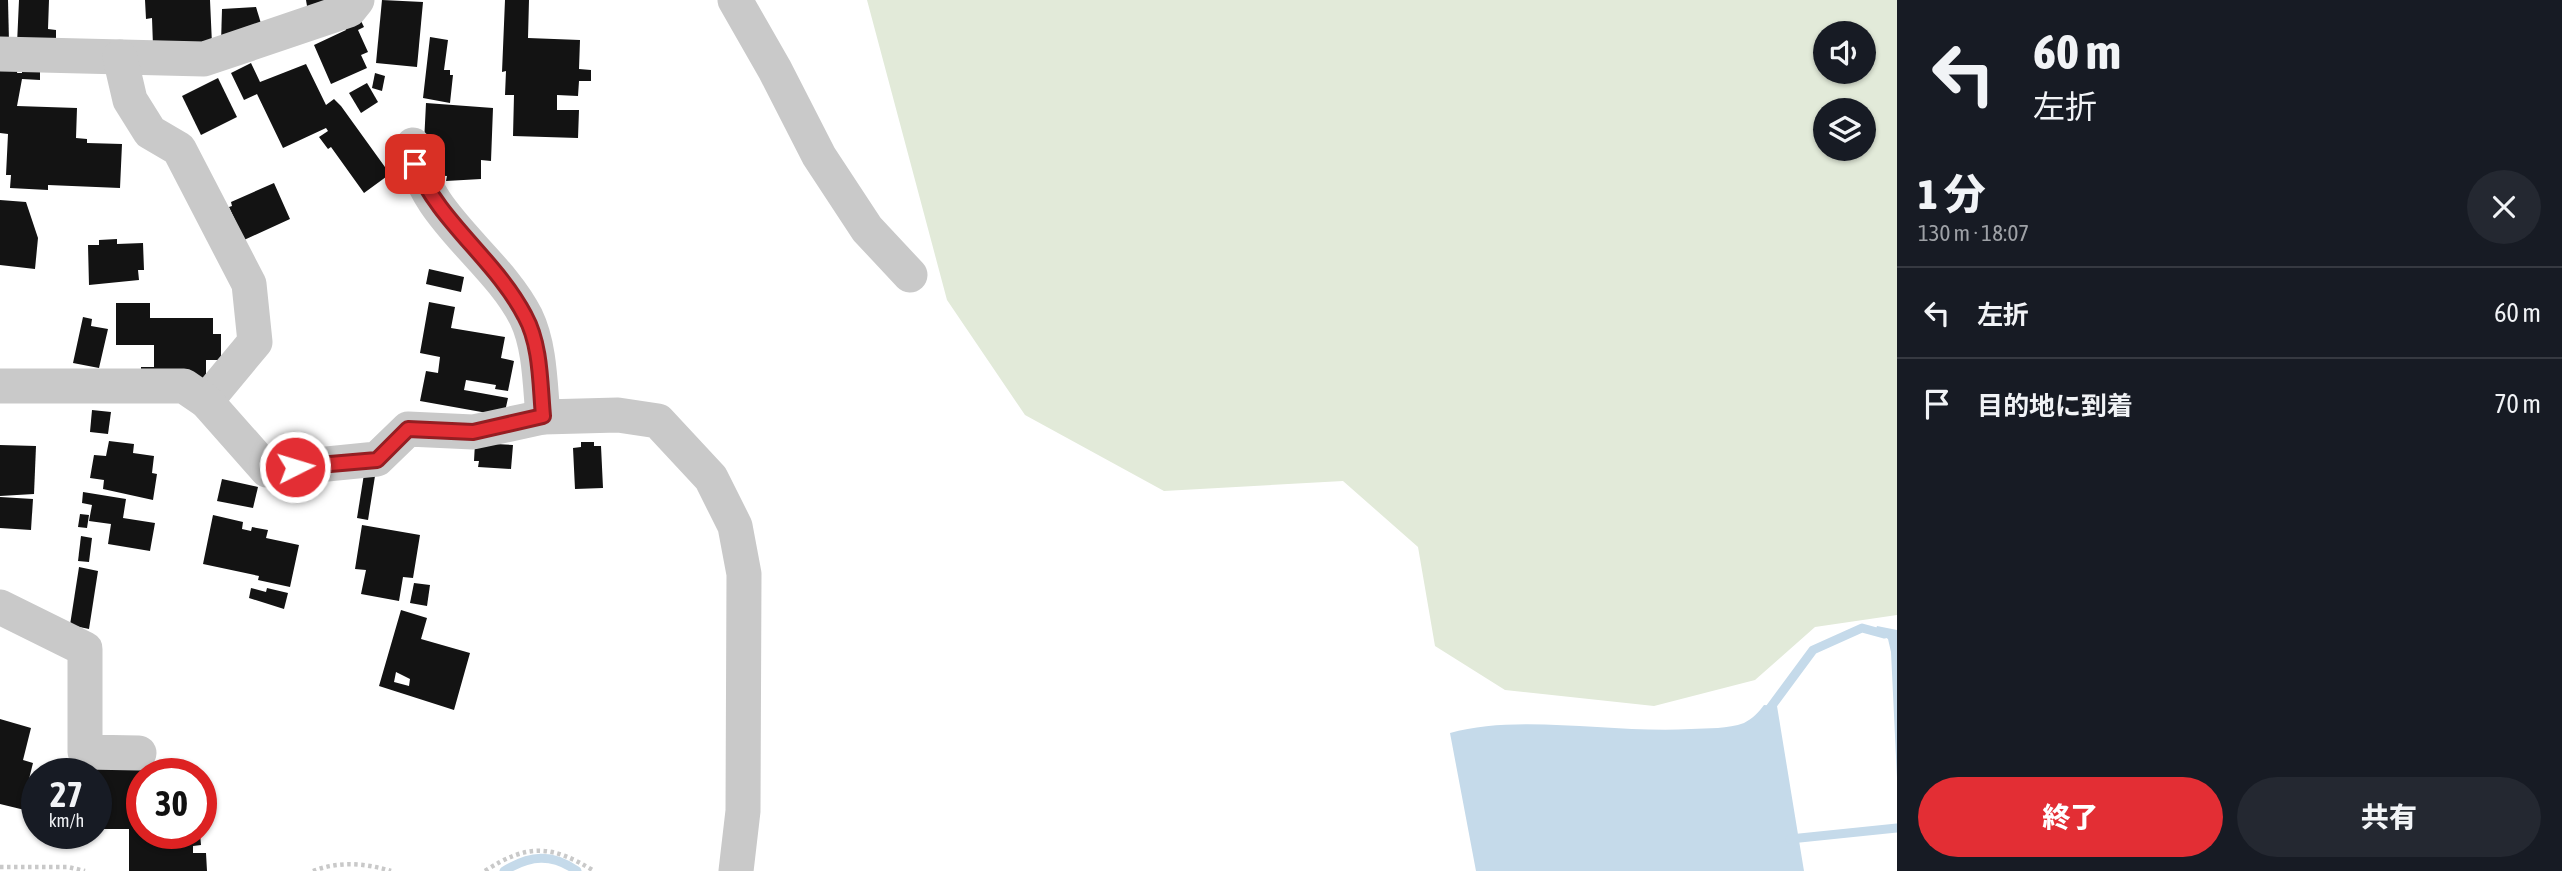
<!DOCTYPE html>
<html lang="ja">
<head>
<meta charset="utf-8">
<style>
	:root { --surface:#171b24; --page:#242831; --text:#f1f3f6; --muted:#9ea1a6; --line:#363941; --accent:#e32e34 }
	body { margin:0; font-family:"Asap Condensed","Noto Sans JP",sans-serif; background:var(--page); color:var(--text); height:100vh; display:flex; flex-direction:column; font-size:26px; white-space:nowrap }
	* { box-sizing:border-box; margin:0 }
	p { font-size:23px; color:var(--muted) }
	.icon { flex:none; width:38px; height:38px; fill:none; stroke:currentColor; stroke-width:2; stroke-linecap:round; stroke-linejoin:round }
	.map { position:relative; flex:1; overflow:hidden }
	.panel { display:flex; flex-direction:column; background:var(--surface); width:665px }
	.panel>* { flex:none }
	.hud { background:#171b24; color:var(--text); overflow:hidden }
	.controls { position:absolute; left:1813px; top:21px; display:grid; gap:14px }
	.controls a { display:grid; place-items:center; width:63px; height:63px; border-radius:50%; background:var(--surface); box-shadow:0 2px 5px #0004; font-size:35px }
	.speed { position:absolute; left:21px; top:758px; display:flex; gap:14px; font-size:35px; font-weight:700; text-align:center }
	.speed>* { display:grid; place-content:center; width:91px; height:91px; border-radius:50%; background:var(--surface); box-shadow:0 2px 5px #0004; line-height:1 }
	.speed small { font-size:18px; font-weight:400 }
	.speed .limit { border:10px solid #d22; background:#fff; color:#111 }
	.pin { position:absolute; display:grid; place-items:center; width:60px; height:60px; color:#fff; margin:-30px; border-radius:14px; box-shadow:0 4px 10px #0006 }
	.me { position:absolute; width:77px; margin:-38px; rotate:85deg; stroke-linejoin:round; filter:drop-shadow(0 0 5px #0008) }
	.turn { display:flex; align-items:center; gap:24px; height:147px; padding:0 21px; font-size:32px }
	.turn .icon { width:91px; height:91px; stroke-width:2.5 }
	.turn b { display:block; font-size:49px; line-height:60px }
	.round { display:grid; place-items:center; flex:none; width:74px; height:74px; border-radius:37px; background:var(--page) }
	.overview { display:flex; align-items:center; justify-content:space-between; height:119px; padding:0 21px }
	h1 { font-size:42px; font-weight:800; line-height:52px }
	.action { display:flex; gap:14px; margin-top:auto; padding:14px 21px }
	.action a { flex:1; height:80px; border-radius:42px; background:var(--accent); color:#fff; font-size:28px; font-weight:800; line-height:80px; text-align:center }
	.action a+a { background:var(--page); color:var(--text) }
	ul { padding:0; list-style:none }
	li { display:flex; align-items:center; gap:21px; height:91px; padding:0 21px; border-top:2px solid var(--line) }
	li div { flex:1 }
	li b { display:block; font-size:26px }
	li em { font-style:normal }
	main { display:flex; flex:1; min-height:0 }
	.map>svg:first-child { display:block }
	.green { fill:#e2ead9; fill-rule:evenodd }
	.water { fill:#c5daea }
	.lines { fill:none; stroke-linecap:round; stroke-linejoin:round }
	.stream { stroke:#c5daea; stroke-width:9 }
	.building { fill:#131313; fill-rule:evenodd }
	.path { stroke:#c9c9c9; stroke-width:4.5; stroke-dasharray:3.5 3.5; stroke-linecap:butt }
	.minor { stroke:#c9c9c9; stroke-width:35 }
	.route-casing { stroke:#941e22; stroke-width:18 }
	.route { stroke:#e32e34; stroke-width:12 }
</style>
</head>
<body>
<main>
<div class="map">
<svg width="1897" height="871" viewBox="0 0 1897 871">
	<rect width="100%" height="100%" fill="#fff"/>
	<path class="green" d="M867 0H1897V615L1815 627 1755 680 1654 706 1505 690 1435 646 1418 547 1343 481 1164 491 1025 415 947 300ZM1825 33H1864V72H1825ZM1825 110H1864V149H1825Z"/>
	<g class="water">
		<path d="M1877 626 1897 630V778L1891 652 1888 639 1875 631Z"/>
		<path d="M1764 705 1777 706 1804 871H1476L1450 733C1519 713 1617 734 1691 729 1708 728 1728 729 1744 723 1752 719 1759 712 1764 705Z"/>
	</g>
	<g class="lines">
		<g class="stream">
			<path d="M1765 715 1813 650 1862 628 1884 634"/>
			<path d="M1790 839 1897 828"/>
			<path d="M504 871C530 855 552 853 577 871"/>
		</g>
	</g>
	<g class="building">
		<path d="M0 0H8L9 42H0Z"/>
		<path d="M19 0H49L48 29 56 30V46L17 44Z"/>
		<path d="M145 0H210L212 44 153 46 152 18 146 19Z"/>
		<path d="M306 0H340L308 12Z"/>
		<path d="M382 0 423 2 417 67 376 63Z"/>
		<path d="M505 0H529L528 38 580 40 579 69 591 70V81H579L578 96 557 95V110H579L578 138 513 136 514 95H505L506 71 502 72Z"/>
		<path d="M256 7 263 30 221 43 222 9Z"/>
		<path d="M360 19 364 27 358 30 368 52 361 55 367 68 331 84 314 45 346 30 344 26Z"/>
		<path d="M430 37 448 40 444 70H450V75H453L450 103 423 98Z"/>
		<path d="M251 63 260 82 306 64 326 105 334 99 341 106 390 174 364 193 331 147 328 149 319 137 328 131 326 128 283 148 257 94 244 100 231 73Z"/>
		<path d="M0 67 18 68 17 73H22V68H40V80L22 79 17 106 77 108 76 138 87 139V143L122 144 120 188 48 185V190L10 188 11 175H6L8 134 0 133Z"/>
		<path d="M375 73 385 76 382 91 372 88Z"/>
		<path d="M218 78 237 117 201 135 182 96Z"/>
		<path d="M367 83 378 102 361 113 349 93Z"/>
		<path d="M426 103 493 108 491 161 481 160V179L446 181 447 176 430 175 432 144 424 143Z"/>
		<path d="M274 183 290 219 244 240 229 207 232 206 231 202Z"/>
		<path d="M0 200 26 202 38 238 35 269 0 265Z"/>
		<path d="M117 239V244L143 243 144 270H138L139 280 89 285 88 245H99V240Z"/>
		<path d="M429 269 464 277 461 292 426 284Z"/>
		<path d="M429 302 455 307 451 328 505 337 501 358 514 361 508 391 495 389 496 385 466 380 464 390 508 398 504 416 420 401 426 371 438 373 440 357 420 353Z"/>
		<path d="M116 303H150V318H213V334H221V360H206V382L141 379V367H154V345H116Z"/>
		<path d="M83 317 92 319 91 326 108 329 99 368 73 363Z"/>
		<path d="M92 410 111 412 108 434 90 432Z"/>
		<path d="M109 441 134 444 133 453 154 456 152 473 157 474 153 500 103 489 104 480 90 478 94 455 106 456Z"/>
		<path d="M581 442H594V446H601L603 488 575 489 573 448 581 447Z"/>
		<path d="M475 443 513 445 511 469 478 467 479 461H474Z"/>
		<path d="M0 445 36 446 34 494 0 496Z"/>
		<path d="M364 474 375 476 368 520 357 518Z"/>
		<path d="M222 479 258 487 253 508 217 501Z"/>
		<path d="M83 492 126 499 123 518 155 523 150 551 108 544 111 524 89 521 92 505 82 503Z"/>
		<path d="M0 497 33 499 31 530 0 528Z"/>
		<path d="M80 514 89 515 87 528 78 527Z"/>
		<path d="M213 515 243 522 242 529 251 531 252 527 268 530 266 538 299 545 290 587 258 580 259 576 203 564Z"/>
		<path d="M362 525 420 535 413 578 403 577 399 601 361 594 366 570 355 569Z"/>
		<path d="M81 536 92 538 89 562 78 561Z"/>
		<path d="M79 567 98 571 89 629 70 625Z"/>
		<path d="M414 583 430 585 427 606 410 603Z"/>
		<path d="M251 588 266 592 267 588 288 593 284 609 249 598Z"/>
		<path d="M401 610 427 618 421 639 470 653 454 710 379 686ZM396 672 410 679 409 686 394 682Z"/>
		<path d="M0 719 31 728 23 760 33 763 28 783 37 785 33 812 0 804Z"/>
		<path d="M141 763V782H136L142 833H200L201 845 193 846V853H206L207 871H129V829H97L96 765Z"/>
	</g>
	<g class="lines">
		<g class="path">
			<path d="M0 867H68L85 871"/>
			<path d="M313 871C339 861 365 863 391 871"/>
			<path d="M485 871C528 843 552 845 594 871"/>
		</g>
		<g class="minor">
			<path d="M735 0 775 70 819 156 867 229 910 275"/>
			<path d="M0 54 204 59 349 10 357 0"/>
			<path d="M120 57 130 100 150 132 179 149 249 284 255 342 206 401"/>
			<path d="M413 145C420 215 495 256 526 317 540 346 540 384 543 417"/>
			<path d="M0 386H184L206 401 267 470 377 459 408 429 473 432 543 417 618 415 658 421 711 478 735 526 744 574 743 811 736 871"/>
			<path d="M0 607 85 649V752L139 753"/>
		</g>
	</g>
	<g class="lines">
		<g class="route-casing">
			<path id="route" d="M295 467 377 460 408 429 473 432 543 416C540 384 541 345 525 316 496 260 439 222 415 164"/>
		</g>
		<use href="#route" class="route"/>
	</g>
</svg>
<div class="controls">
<a><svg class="icon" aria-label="sound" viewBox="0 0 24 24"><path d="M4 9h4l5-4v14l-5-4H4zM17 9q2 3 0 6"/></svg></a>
<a><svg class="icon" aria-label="layers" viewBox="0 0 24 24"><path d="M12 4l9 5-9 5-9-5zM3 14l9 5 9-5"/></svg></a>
</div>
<div class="speed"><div>27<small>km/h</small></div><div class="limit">30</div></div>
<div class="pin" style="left:415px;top:164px;background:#d93025"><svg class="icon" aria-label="arrive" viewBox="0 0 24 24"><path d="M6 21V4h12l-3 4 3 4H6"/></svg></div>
<svg class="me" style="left:295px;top:467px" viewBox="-20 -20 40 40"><circle r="17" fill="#e32e34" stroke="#fff" stroke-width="3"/><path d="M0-11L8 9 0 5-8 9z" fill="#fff"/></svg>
</div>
<section class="panel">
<div class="hud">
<div class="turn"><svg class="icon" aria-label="left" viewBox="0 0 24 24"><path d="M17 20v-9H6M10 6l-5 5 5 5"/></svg><div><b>60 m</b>左折</div></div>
</div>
<div class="overview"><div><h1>1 分</h1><p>130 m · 18:07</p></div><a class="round"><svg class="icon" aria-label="close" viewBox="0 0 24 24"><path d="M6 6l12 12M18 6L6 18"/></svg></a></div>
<ul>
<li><svg class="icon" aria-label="left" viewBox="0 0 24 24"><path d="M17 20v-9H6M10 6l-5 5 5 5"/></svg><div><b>左折</b></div><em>60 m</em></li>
<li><svg class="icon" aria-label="arrive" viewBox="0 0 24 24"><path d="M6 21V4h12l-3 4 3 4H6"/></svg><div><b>目的地に到着</b></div><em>70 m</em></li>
</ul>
<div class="action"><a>終了</a><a>共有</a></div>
</section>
</main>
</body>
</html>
